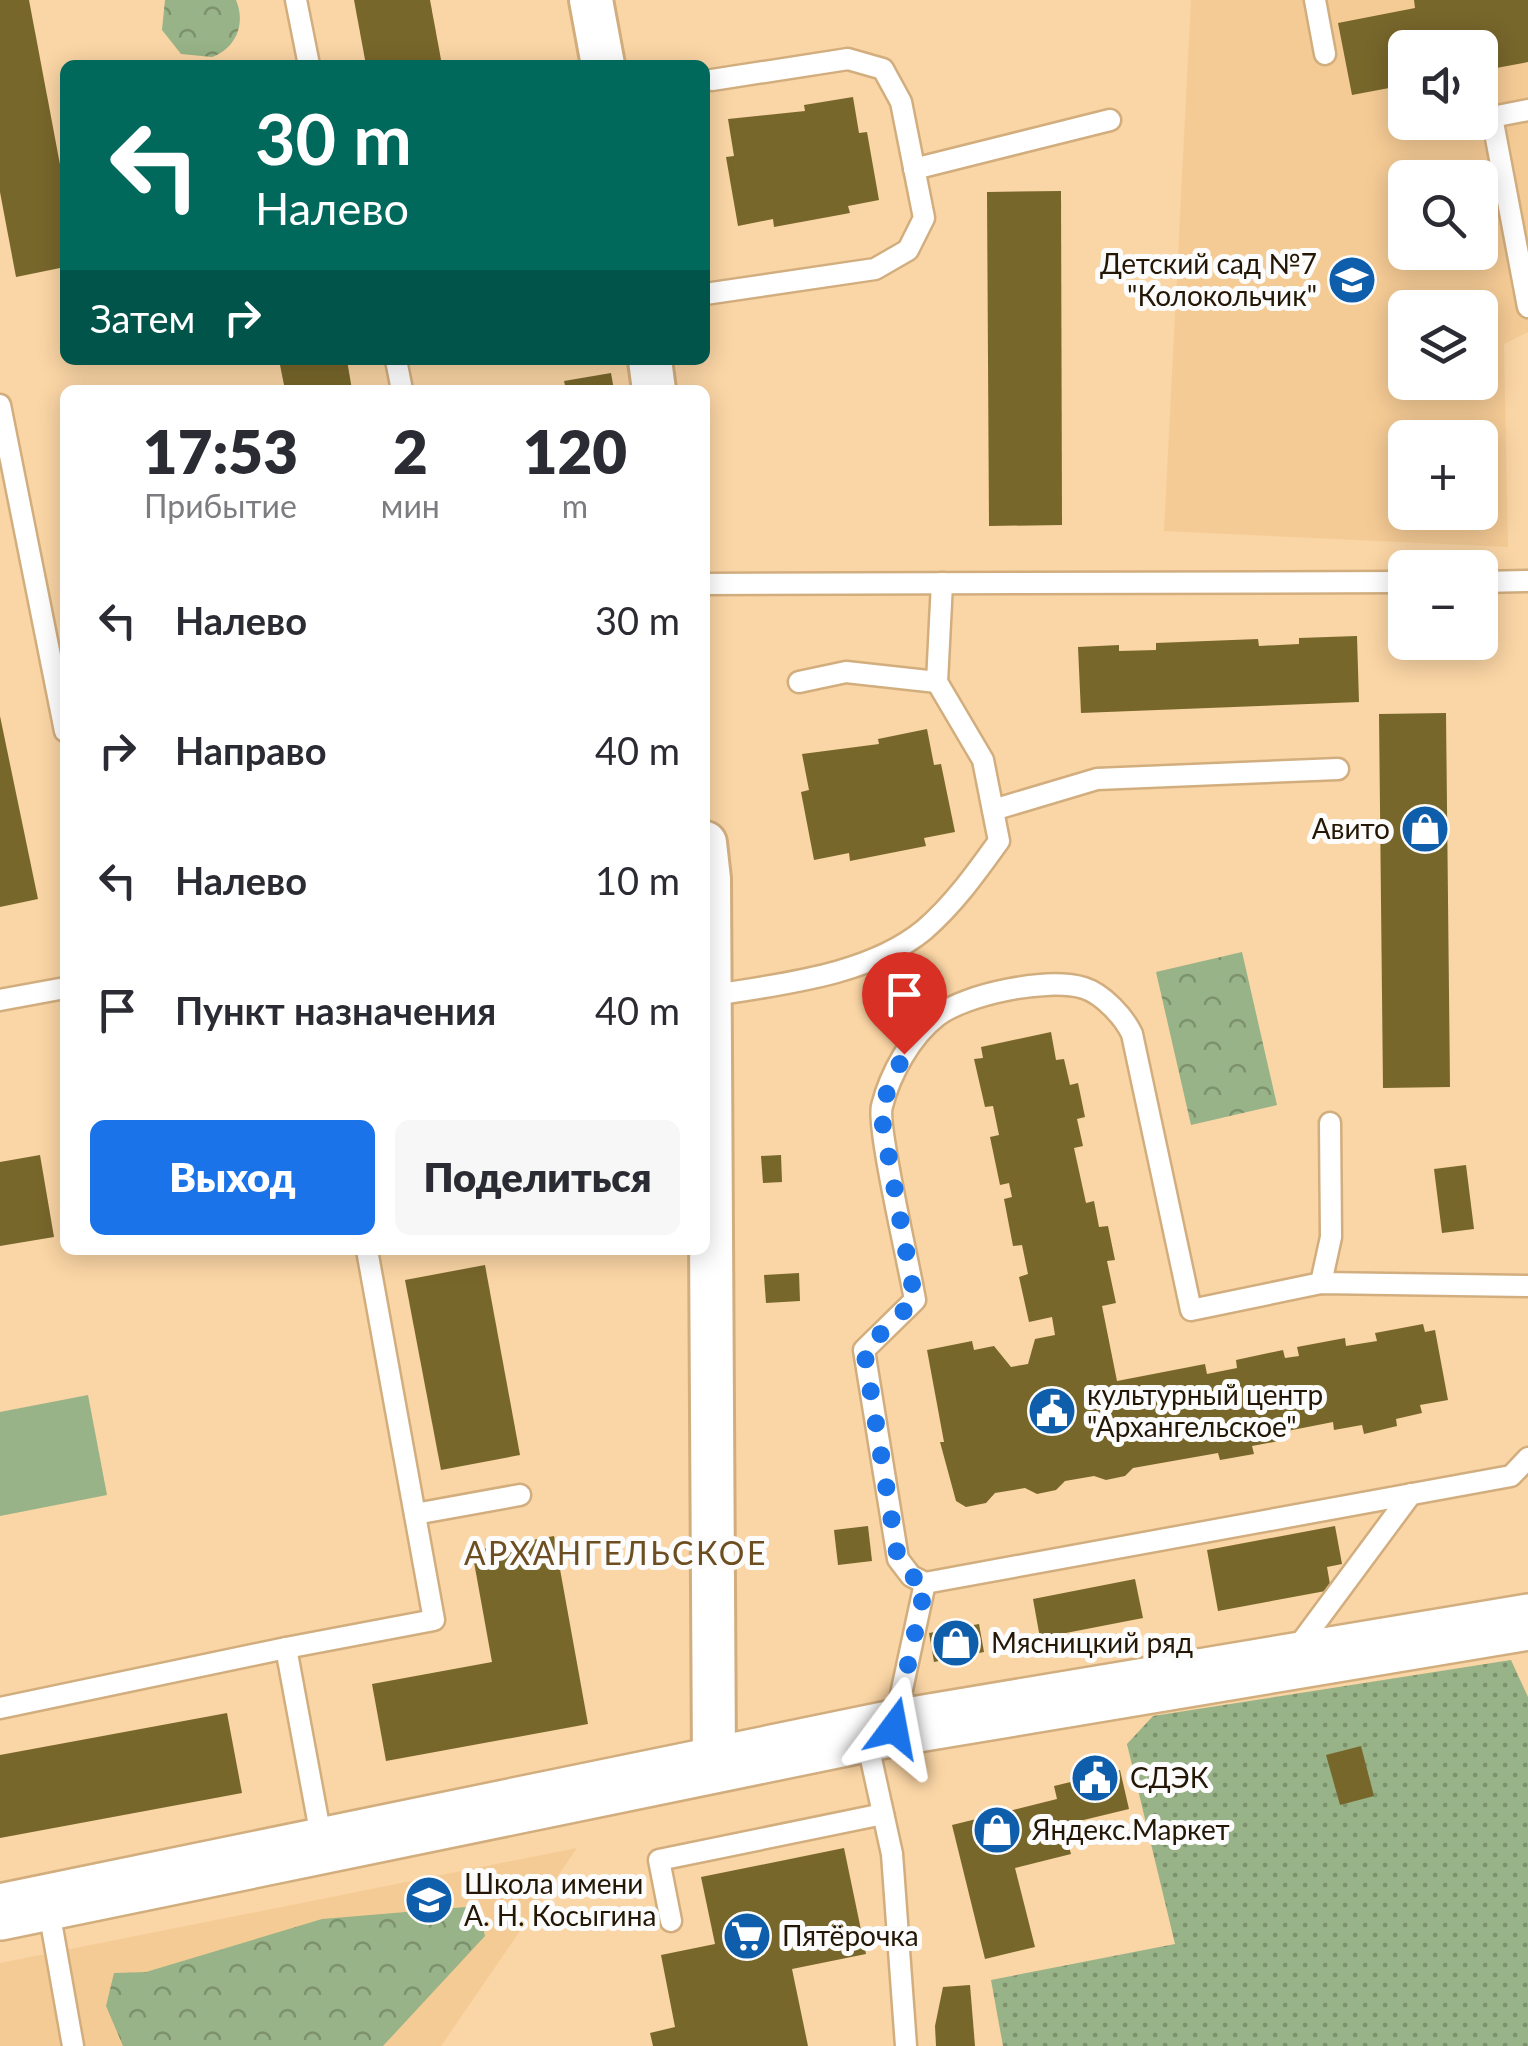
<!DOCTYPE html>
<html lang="ru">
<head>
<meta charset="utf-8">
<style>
	:root { --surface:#fff; --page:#f7f7f7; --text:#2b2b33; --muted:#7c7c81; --accent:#1a73e8 }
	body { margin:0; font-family:Lato,sans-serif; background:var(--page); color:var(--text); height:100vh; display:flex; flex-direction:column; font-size:38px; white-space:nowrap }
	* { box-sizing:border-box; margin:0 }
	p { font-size:32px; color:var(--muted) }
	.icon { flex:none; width:55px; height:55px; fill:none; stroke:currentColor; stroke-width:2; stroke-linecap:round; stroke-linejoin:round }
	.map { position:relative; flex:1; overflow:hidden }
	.sheet { position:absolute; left:60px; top:385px; width:650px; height:870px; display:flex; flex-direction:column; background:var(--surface); border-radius:15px; box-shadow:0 5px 25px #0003 }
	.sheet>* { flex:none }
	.guide { position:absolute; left:60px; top:60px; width:650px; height:305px; border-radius:15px; box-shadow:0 5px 25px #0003; background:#00695c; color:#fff; overflow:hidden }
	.controls { position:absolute; left:1388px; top:30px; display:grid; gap:20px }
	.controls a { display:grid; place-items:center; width:110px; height:110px; border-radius:15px; background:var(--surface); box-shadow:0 5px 25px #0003; font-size:50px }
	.pin { position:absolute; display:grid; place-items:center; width:85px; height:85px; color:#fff; margin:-102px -42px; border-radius:50% 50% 50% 0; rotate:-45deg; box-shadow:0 0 10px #0007 }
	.pin .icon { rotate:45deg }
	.me { position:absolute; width:110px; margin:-55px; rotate:13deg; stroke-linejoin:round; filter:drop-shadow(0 0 8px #0008) }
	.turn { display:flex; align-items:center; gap:35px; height:210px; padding:0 30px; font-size:45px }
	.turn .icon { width:130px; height:130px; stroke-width:2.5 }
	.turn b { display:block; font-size:70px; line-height:85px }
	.then { display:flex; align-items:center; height:95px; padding:0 30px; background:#0003; gap:20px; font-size:38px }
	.eta { display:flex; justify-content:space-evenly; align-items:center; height:170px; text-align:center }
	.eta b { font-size:60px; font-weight:800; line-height:70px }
	.button { display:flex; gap:20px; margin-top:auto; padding:20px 30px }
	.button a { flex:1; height:115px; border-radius:15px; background:var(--accent); color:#fff; font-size:40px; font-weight:800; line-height:115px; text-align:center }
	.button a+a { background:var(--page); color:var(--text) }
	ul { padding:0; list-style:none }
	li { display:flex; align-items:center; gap:30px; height:130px; padding:0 30px }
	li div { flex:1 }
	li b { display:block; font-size:38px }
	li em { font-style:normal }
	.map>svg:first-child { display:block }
	.built { fill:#f5cb95; fill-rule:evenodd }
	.grass { fill:url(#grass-dots) }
	.forest { fill:url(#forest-crowns) }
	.pitch { fill:#98b387 }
	.building { fill:#78672b }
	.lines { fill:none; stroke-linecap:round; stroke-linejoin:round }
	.lane-casing { stroke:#d2ae7f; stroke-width:25 }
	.street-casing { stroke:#d2ae7f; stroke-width:48 }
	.secondary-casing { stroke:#d2ae7f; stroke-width:60 }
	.lane { stroke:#fff; stroke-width:20 }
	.street { stroke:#fff; stroke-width:42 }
	.secondary { stroke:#fff; stroke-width:55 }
	.route { stroke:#1a73e8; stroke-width:18; stroke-dasharray:0 32.4 }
	.labels { text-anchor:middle; stroke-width:10; stroke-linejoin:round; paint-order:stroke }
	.poi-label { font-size:28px; fill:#241705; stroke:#fcfcfc; text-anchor:start }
	.quarter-label { font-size:32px; letter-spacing:2.5px; fill:#6d4e20; stroke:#fcfcfc }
</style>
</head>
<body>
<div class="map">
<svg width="1528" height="2046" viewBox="0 0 1528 2046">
	<defs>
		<pattern id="grass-dots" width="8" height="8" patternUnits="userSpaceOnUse" patternTransform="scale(2.5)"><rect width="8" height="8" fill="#98b387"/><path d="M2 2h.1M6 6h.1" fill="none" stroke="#7c916c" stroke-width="1.8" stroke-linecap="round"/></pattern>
		<pattern id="forest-crowns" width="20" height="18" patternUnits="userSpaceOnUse" patternTransform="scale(2.5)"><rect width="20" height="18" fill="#98b387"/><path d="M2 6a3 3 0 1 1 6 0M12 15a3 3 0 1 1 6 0" fill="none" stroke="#7c916c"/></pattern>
	</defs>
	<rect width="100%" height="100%" fill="#fad5a5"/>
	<g class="built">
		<path d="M1191 0H1528V332L1504 344 1508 547 1164 531ZM1405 48H1480V122H1405ZM1405 178H1480V252H1405ZM1405 308H1480V382H1405ZM1405 438H1480V512H1405Z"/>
		<path d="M577 1848 441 2046H0V1963Z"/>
	</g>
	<path class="grass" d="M1511 1660 1528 1697V2046H1003L991 1980 1175 1944 1127 1744 1153 1716Z"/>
	<g class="forest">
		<path d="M165 0H236C246 24 236 48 212 57L181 54 162 30Z"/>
		<path d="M1242 952 1277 1105 1191 1125 1156 972Z"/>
		<path d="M478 1906 485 1936 383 2046H123L106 2006 114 1973 146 1972 322 1919Z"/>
	</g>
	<path class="pitch" d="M88 1395 107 1495 0 1516V1412Z"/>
	<g class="building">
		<path d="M0 0H29L65 191V267L16 277 0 192Z"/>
		<path d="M354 0H430L442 65H366Z"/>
		<path d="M1414 0H1528V62L1480 71V48H1405V85L1352 95 1338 23 1415 8Z"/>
		<path d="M853 97 859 133 867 132 879 200 848 206 850 213 774 227 773 219 738 226 726 157 734 156 728 119 805 111 804 105Z"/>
		<path d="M1061 191 1062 525 989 526 987 192Z"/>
		<path d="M279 360H347L352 390H285Z"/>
		<path d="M611 373 614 390H566L564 381Z"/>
		<path d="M1357 636 1359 702 1081 713 1078 647 1119 645V651L1156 650V643L1258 639 1259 646 1299 644V638Z"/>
		<path d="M1446 713 1450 1087 1383 1088 1379 714Z"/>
		<path d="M0 716 38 899 0 907Z"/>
		<path d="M927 729 934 765 941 764 955 832 924 838 926 846 850 861 849 853 814 860 801 792 809 790 802 754 879 744 878 739Z"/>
		<path d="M1051 1032 1056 1060 1064 1059 1070 1085 1078 1083 1085 1117 1077 1119 1083 1146 1074 1148 1086 1203 1094 1201 1099 1227 1108 1226 1115 1260 1107 1261 1116 1303 1102 1306 1117 1381 1205 1364 1207 1374 1237 1368 1236 1360 1283 1350 1285 1358 1299 1356 1297 1347 1345 1338 1346 1346 1377 1341 1375 1333 1423 1324 1425 1332 1435 1330 1448 1400 1420 1405 1422 1413 1396 1419 1397 1426 1364 1434 1362 1425 1334 1430 1333 1422 1277 1433 1279 1441 1252 1446 1254 1454 1220 1460 1218 1453 1133 1468 1125 1476 1106 1480 1094 1476 1065 1481 1056 1490 1037 1494 1025 1488 995 1493 986 1503 966 1507 956 1501 940 1442H944L927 1350 972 1341 974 1350 994 1346 1011 1367 1028 1364 1035 1339 1055 1335 1052 1317 1029 1322 1019 1277 1028 1274 1022 1245 1013 1246 1004 1199 1012 1197 1009 1183 1000 1185 990 1137 999 1135 993 1106 985 1107 974 1059 983 1058 981 1047Z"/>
		<path d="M40 1155 54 1237 0 1246V1162Z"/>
		<path d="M781 1155 782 1182 763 1183 761 1156Z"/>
		<path d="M1466 1165 1474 1229 1442 1233 1434 1169Z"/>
		<path d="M485 1265 520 1455 441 1470 405 1280Z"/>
		<path d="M799 1273 800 1301 766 1303 764 1275Z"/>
		<path d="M868 1526 872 1561 838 1565 834 1530Z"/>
		<path d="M1335 1526 1342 1564 1327 1567 1331 1590 1218 1611 1207 1550Z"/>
		<path d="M554 1536 588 1724 386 1761 372 1684 492 1662 472 1551Z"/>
		<path d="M1135 1579 1143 1618 1040 1638 1033 1599Z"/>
		<path d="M979 1624 984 1652 934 1662 929 1633Z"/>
		<path d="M227 1713 242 1793 0 1838V1755Z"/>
		<path d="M1361 1746 1374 1796 1340 1805 1326 1755Z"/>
		<path d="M1120 1770 1129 1809 1063 1825 1071 1854 1015 1868 1035 1947 985 1959 952 1825 1057 1799 1054 1786Z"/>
		<path d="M844 1848 866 1954 792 1969 808 2046H653L650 2033 675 2027 661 1955 715 1944 701 1877Z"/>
		<path d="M970 1985 975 2046H936L935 2026 943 1987Z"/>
	</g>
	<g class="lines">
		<g class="lane-casing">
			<g id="lane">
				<path d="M296 0 309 65"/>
				<path d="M1315 0 1325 54"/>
				<path d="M1528 110 1492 117 1528 307"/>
				<path d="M914 169 1110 120"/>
				<path d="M705 294 875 269 908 250 924 218 901 102 883 69 848 59 712 80"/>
				<path d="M396 360 402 390"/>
				<path d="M0 405 65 731"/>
				<path d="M1480 582 1528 581"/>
				<path d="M705 584 1405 582"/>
				<path d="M799 682 846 672 937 682"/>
				<path d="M993 810 1097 779 1338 769"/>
				<path d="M710 996C779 984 868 976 924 930 954 904 976 873 999 841L983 760 937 682 942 583"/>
				<path d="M0 1000 65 988"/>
				<path d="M1321 1283 1331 1237 1330 1123"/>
				<path d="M1528 1286 1321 1283 1191 1310 1132 1034C1124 1017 1103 994 1084 988 1048 977 966 994 937 1016 911 1036 890 1074 882 1106 876 1125 910 1269 915 1300L864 1350 898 1559 911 1576 925 1583 1511 1476 1528 1458"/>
				<path d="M415 1514 520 1495"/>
				<path d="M1294 1652 1411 1494"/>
				<path d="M0 1708 286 1648"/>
				<path d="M895 1722 925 1583"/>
				<path d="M866 1736 892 1854 906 2046"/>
				<path d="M322 1842 286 1648 434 1620 367 1250"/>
				<path d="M48 1905 73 2046"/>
				<path d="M671 1921 659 1860 883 1814"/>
			</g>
		</g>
		<g class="street-casing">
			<g id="street">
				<path d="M591 0 603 65"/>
				<path d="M650 360 654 390"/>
				<path d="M705 843 709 879 714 1763"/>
			</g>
		</g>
		<g class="secondary-casing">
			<path id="secondary" d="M0 1912 894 1728 1528 1622"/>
		</g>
		<use href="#lane" class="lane"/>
		<use href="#street" class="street"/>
		<use href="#secondary" class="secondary"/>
	</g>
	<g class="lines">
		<path class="route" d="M894 1728 926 1583 911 1576 898 1559 864 1350 915 1300 880 1109 904 1054"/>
	</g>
	<defs>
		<g id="school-disc" transform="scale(2.5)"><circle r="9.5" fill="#0f5eac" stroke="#fcfcfc"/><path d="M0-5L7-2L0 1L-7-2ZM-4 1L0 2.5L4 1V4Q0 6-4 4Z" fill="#fff"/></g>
		<g id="shop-disc" transform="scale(2.5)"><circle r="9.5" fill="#0f5eac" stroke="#fcfcfc"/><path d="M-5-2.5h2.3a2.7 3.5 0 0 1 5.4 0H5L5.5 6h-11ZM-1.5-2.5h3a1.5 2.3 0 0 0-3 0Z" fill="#fff"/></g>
		<g id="civic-disc" transform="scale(2.5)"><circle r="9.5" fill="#0f5eac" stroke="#fcfcfc"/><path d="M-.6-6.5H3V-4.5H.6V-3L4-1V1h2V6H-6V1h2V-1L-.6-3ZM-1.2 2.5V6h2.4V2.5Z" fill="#fff"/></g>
		<g id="supermarket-disc" transform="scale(2.5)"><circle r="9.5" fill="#0f5eac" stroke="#fcfcfc"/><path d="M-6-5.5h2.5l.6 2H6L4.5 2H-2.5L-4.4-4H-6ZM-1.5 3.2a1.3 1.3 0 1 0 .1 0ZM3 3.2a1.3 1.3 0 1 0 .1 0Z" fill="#fff"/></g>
	</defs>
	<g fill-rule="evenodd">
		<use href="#school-disc" x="1352" y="280"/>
		<use href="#shop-disc" x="1425" y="829"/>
		<use href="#civic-disc" x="1052" y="1411"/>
		<use href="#shop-disc" x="956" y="1643"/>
		<use href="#civic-disc" x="1095" y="1778"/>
		<use href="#shop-disc" x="997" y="1830"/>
		<use href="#school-disc" x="429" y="1900"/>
		<use href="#supermarket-disc" x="747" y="1936"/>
	</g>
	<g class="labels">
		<g class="poi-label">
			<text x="1317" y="274" text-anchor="end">Детский сад №7<tspan x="1317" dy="32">"Колокольчик"</tspan></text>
			<text x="1390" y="839" text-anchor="end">Авито</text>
			<text x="1087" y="1405">культурный центр<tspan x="1087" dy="32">"Архангельское"</tspan></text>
			<text x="991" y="1653">Мясницкий ряд</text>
			<text x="1130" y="1788">СДЭК</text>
			<text x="1032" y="1840">Яндекс.Маркет</text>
			<text x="464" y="1894">Школа имени<tspan x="464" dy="32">А. Н. Косыгина</tspan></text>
			<text x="782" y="1946">Пятёрочка</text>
		</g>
		<g class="quarter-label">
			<text x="616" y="1565">АРХАНГЕЛЬСКОЕ</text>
		</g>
	</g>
</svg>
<div class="controls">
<a><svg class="icon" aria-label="sound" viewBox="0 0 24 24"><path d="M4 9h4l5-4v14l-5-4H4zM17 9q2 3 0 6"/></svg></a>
<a><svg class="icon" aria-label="search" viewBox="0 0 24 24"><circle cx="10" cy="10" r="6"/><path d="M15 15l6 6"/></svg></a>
<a><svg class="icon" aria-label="layers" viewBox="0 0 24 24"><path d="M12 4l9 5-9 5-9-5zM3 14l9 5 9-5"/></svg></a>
<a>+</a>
<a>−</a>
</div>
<div class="pin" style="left:904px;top:1054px;background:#d93025"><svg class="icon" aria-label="arrive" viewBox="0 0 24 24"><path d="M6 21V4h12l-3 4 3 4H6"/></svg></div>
<svg class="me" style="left:894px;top:1728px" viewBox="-20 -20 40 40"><path d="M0-17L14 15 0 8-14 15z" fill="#1a73e8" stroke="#fff" stroke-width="4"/></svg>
<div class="guide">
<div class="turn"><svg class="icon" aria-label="left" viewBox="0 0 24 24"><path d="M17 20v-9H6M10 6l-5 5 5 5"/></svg><div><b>30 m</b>Налево</div></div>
<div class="then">Затем<svg class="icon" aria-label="right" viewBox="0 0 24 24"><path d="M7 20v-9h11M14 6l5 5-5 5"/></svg></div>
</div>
<section class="sheet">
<div class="eta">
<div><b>17:53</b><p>Прибытие</p></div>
<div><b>2</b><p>мин</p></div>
<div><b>120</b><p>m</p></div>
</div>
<ul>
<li><svg class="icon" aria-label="left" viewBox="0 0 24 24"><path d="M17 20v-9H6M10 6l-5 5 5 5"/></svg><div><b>Налево</b></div><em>30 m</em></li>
<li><svg class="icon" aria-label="right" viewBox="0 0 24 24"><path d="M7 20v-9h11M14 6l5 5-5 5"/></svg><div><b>Направо</b></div><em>40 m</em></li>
<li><svg class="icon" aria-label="left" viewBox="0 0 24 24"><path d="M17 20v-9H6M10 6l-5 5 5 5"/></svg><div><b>Налево</b></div><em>10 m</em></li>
<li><svg class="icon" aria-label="arrive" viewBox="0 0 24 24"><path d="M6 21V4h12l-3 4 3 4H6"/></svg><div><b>Пункт назначения</b></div><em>40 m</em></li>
</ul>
<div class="button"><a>Выход</a><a>Поделиться</a></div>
</section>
</div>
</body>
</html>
